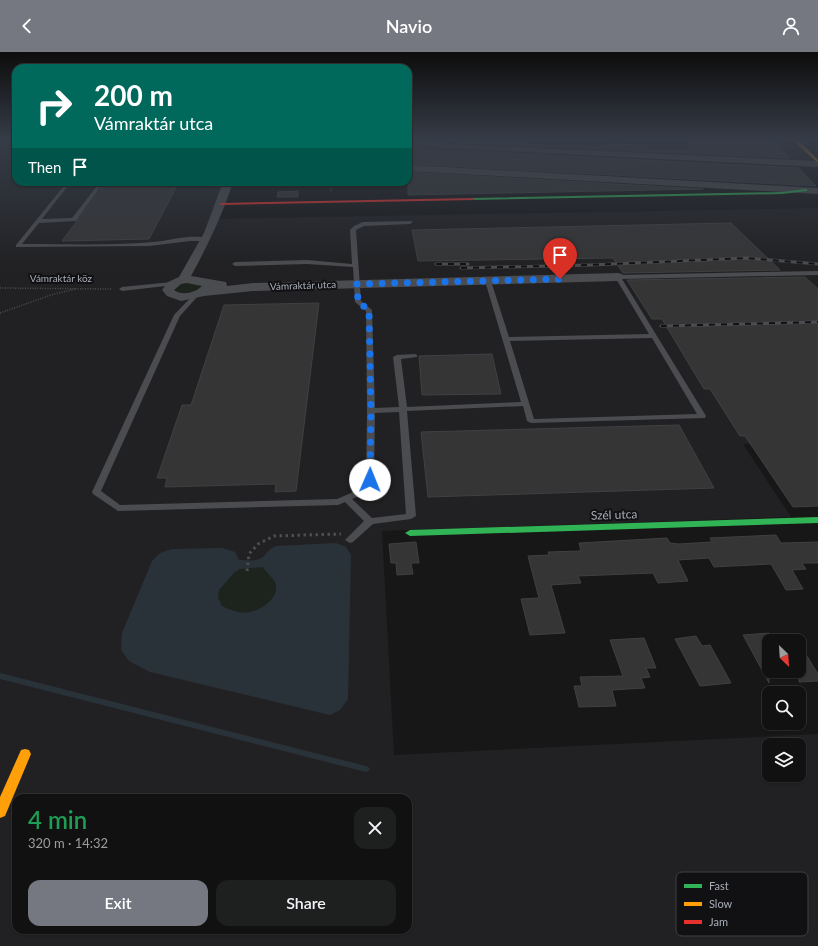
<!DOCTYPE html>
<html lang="en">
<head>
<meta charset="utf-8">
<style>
	:root { --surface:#111; --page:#1e1f1f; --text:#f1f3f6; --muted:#9c9d9f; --line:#303131; --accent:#757880 }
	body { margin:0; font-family:Lato,sans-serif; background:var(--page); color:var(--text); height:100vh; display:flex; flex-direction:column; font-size:15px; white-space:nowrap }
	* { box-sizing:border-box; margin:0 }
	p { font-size:13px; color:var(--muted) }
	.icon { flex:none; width:22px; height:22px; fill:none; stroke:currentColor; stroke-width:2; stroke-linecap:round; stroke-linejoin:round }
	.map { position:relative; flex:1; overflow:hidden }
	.panel { position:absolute; left:12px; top:742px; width:400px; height:140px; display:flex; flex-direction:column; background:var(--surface); border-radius:12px; box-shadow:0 1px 3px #0004,0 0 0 1px var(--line) }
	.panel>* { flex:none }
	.guide { position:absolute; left:12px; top:12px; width:400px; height:122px; border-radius:12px; box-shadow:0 1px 3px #0004,0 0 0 1px var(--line); background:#00695c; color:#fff; overflow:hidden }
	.needle { width:26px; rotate:155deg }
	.buttons { position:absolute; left:762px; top:582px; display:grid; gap:8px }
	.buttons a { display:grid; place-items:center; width:44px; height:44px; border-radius:8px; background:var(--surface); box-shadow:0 1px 3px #0004,0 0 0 1px var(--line); font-size:20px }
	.pin { position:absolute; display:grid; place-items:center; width:34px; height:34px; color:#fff; margin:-41px -17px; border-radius:50% 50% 50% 0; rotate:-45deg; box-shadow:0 0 4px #0007 }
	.pin .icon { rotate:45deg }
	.me { position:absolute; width:44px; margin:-22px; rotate:1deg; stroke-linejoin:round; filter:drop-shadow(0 0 3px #0008) }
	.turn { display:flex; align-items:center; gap:14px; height:84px; padding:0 16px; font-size:18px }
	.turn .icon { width:52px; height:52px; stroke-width:2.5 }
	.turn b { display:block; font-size:28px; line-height:34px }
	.then { display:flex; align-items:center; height:38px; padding:0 16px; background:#0003; gap:8px; font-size:15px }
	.round { display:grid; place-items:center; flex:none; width:42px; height:42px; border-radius:12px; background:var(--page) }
	.headline { display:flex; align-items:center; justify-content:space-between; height:68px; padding:0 16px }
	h1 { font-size:24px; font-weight:600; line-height:30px; color:#1e9e55 }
	.primary-button { display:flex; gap:8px; margin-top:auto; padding:8px 16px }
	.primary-button a { flex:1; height:46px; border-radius:12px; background:var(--accent); color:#fff; font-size:16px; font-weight:600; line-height:46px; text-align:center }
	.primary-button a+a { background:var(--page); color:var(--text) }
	header { display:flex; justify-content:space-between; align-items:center; height:52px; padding:0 16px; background:var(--accent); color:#fff; font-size:18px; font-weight:600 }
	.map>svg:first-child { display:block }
	.built { fill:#212123; fill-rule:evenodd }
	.green { fill:#1d241e }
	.water { fill:#2a3239; fill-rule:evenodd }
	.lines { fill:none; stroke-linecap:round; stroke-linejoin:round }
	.stream { fill:#2a3239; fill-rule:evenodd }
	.building { fill:#353536; stroke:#3f4043 }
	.path-far1 { stroke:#4d4e52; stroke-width:1.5; stroke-dasharray:1 1.5; stroke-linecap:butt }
	.path { stroke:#4d4e52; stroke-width:3; stroke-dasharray:2.5 3.5; stroke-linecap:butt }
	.lane { fill:#4b4c50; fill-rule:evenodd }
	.street { fill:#4b4c50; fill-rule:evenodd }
	.fast { fill:#30b455; fill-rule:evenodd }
	.slow { fill:#ff9f0a; fill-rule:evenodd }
	.jam { fill:#e5322d; fill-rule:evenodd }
	.rail-casing { stroke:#4b4c4f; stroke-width:3 }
	.rail { stroke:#111113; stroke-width:2; stroke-dasharray:6; stroke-linecap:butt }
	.route { stroke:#1a73e8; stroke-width:7; stroke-dasharray:0 12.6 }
	.labels { text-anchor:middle; stroke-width:4; stroke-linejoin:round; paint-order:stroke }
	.far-street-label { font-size:10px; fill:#a8adb8; stroke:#111113 }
	.street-label { font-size:12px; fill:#a8adb8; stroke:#111113 }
	.key { fill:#111113; stroke:#3e4045; stroke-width:1 }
	.key-label { font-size:11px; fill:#a8adb8 }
</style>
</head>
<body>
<header><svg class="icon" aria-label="back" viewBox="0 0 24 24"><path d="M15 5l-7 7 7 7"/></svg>Navio<svg class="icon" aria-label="person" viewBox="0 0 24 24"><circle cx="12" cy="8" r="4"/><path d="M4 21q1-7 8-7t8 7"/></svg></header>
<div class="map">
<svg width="818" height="894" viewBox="0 0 818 894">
	<rect width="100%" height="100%" fill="#171717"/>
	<path class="built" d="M0 89H16V130H224L212 167 818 156V389L743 392 791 465 382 479 394 703 818 682V894H0ZM769 693H799V723H769ZM16 746H408V878H16Z"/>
	<g class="green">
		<path d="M185 231 200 233 201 235V237C191 241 185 243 175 239L174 237 181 232Z"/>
		<path d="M263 515C266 520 272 525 275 530 281 545 262 558 250 560 240 562 230 558 222 554L218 546 219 538 234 521 240 517Z"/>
	</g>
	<path class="water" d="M336 491 346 495 351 503 348 647 340 658 330 663 150 620 129 609 121 598 122 581 152 509 160 501 172 497 222 496 235 500 239 508C246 508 257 510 263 505 268 500 269 497 276 494ZM263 515C266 520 272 525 275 530 281 545 262 558 250 560 240 562 230 558 222 554L218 546 219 538 234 521 240 517Z"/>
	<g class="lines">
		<path class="stream" d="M0 621 366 714 368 715 370 717 368 719 366 720 0 627Z"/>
	</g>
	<g class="building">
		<path d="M427 89 500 90 564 95V93L610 95V92L645 93 647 97 691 98 687 89H776L790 106Z"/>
		<path d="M412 96 799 116 816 134 805 133H798L408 112V104Z"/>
		<path d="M408 120 703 137 408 143Z"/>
		<path d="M106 130H179L149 187 62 189Z"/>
		<path d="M298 139V145H277L278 140Z"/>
		<path d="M731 171 780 218 623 221 613 206 418 209 412 178Z"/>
		<path d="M805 225 818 237V454L793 455 745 384H740L710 337H704L662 267H652L627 228Z"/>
		<path d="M319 251 296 439 275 440 276 432 165 435 167 426H157L182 353H191L224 253Z"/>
		<path d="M492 302 501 342 422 343 419 304Z"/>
		<path d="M679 373 714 436 428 445 421 380Z"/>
		<path d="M776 483 781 491 818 490V511H802L806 517 792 518 803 537 786 538 771 512 714 515 709 506 678 508 688 529 658 531 653 521 578 524 581 531 551 533 565 581 530 583 521 547 539 546 528 504 549 503 548 500 581 499 579 491 667 486 670 491 679 492 712 490 710 486Z"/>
		<path d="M416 490 419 511H411L413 522 397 523 396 511H391L389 492Z"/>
		<path d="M769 581V631L743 583Z"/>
		<path d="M696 584 702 594 710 593 731 631 700 634 675 587Z"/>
		<path d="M644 586 656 616H646L650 625 641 626 645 636 612 638 616 654 579 655 574 634H582L580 625 623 624 610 588Z"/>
		<path d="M799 591 818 622V629L799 630Z"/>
	</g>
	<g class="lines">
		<g class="path-far1">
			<path d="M331 139 332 130"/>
			<path d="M0 236 111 237"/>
			<path d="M0 261 54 242 76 237"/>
		</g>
		<path class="path" d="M247 519 249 502 258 492 274 484 341 482"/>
		<g class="lane">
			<path d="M67 130H71L42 167 72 166 100 130H104L76 169 39 171 22 192C68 192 118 194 163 189 173 187 199 182 208 187L205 189H190L149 194 16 195V193Z"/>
			<path d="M412 169V171L410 172 364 174 356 178 361 249 372 258 375 356 399 355 393 305 397 303 415 302 417 303V305L401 307 407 355 521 350 485 229 486 228 491 229 509 285 649 282 615 225 618 223 818 219V223L622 227 706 364 705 366 531 371 527 369 523 354 407 359 416 464 411 467 373 472 353 490 350 491 345 488 364 469 345 450 338 453 118 459 93 442 92 440 174 263 194 242 196 241 199 243 198 244 180 264 101 439 120 453 337 447 358 438 366 429 367 359 366 259 355 250 353 215 307 212 235 214 232 212 235 210 307 208 352 212 350 178 354 174 363 170ZM652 286 697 362 534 367 510 289ZM399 360 406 462 372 466 352 447 364 442 374 429 375 361Z"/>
			<path d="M172 230 175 232 174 233 122 239 119 237 122 235Z"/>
		</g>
		<g class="street">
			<path d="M408 90 818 109V115L408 94Z"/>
			<path d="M408 113 818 136V142L408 119Z"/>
			<path d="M223 130H233C222 164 208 193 191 224L226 230 227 234 253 231 618 221 622 222 624 225 622 228 618 229 253 239 204 244 181 249 167 244 162 238 168 230 179 225 204 181ZM187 231 202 234C195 241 182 244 174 238L181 232Z"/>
		</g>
		<g class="fast">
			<path d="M805 137H807V139L782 142 472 148 470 147 472 146 782 140Z"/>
			<path d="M818 465V471L410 484 405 481 410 478Z"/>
		</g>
		<g class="slow">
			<path d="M794 89H799L818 108V111Z"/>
			<path d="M25 697 29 698 31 702 5 764 0 766V745L21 698Z"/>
		</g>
		<path class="jam" d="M472 146H474V148L221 153 219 152 221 151Z"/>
		<g class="rail-casing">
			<g id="rail">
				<path d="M436 212H468"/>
				<path d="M461 216 590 213 747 206 818 212"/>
				<path d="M661 274 818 270"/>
			</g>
		</g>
		<use href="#rail" class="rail"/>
	</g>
	<linearGradient id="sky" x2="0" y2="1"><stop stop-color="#0d0d0d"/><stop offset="0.41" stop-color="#363c47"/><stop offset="1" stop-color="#363c47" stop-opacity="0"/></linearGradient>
	<rect width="818" height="215" fill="url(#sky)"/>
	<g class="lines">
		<path class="route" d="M370 428 371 359 369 258 358 250 357 232 560 227"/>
	</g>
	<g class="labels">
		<g class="far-street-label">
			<text x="61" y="230">Vámraktár köz</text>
			<text transform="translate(303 233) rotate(-2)" y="4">Vámraktár utca</text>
		</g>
		<g class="street-label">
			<text transform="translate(614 463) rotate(-2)" y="4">Szél utca</text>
		</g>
	</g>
	<rect x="676" y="820" width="132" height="64" rx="6" class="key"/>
	<rect x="684" y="832" width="18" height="4" fill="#30b455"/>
	<rect x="684" y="850" width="18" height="4" fill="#ff9f0a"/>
	<rect x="684" y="868" width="18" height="4" fill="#e5322d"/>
	<g class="key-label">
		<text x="709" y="838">Fast</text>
		<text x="709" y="856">Slow</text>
		<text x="709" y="874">Jam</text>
	</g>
</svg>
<div class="buttons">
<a><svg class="needle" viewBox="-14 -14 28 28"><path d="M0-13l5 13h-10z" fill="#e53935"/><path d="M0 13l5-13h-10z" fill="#9c9d9f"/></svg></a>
<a><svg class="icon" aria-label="search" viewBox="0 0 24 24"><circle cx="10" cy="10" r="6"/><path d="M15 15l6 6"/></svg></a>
<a><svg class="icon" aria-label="layers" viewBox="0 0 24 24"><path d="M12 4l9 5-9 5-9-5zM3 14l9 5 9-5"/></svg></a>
</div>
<div class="pin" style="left:560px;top:227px;background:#d93025"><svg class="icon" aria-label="arrive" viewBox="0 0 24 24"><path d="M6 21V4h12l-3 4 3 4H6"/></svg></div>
<svg class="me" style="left:370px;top:428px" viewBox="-20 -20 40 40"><circle r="19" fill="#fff"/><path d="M0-13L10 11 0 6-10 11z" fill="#1a73e8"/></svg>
<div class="guide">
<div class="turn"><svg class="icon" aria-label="right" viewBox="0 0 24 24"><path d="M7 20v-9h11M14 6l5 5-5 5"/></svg><div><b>200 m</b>Vámraktár utca</div></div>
<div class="then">Then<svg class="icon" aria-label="arrive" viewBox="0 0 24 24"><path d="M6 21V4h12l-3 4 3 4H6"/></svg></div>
</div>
<section class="panel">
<div class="headline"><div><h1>4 min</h1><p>320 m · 14:32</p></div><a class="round"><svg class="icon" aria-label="close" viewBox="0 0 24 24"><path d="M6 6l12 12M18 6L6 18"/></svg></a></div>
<div class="primary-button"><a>Exit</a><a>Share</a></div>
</section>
</div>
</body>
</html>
